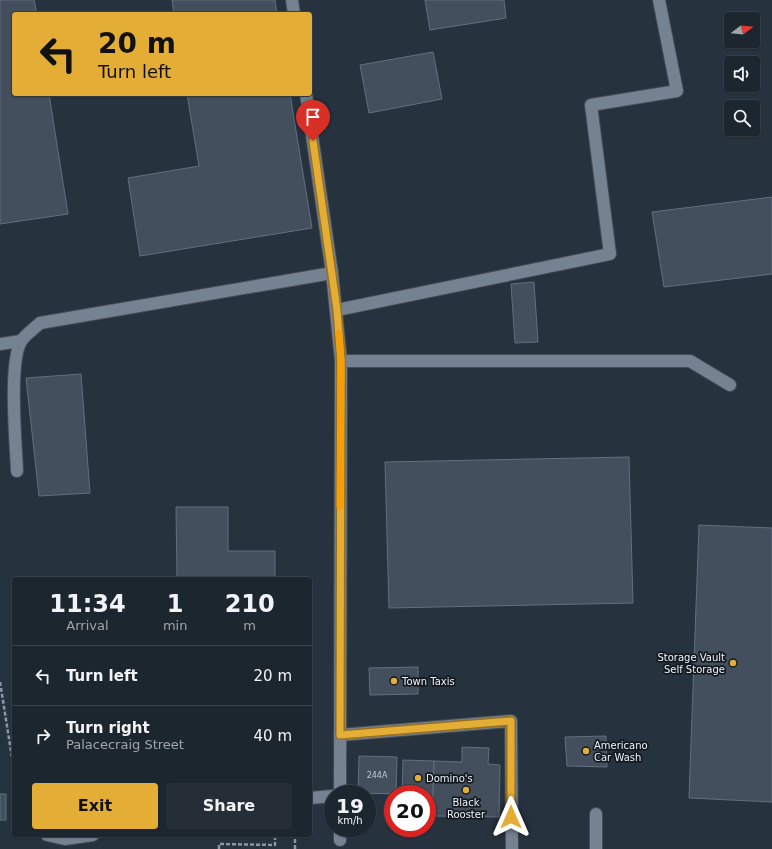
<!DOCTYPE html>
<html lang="en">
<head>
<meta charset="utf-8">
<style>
	:root { --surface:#1c262e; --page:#252e36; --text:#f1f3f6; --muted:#a0a5aa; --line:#3a434a; --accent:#e4ad35 }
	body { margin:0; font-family:"DejaVu Sans",sans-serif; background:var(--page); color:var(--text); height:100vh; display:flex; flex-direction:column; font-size:15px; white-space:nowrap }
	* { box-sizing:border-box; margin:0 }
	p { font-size:13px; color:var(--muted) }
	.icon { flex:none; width:22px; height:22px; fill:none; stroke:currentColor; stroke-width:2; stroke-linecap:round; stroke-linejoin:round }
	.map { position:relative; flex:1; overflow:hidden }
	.side { position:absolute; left:12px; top:577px; width:300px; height:260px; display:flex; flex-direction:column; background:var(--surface); border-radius:4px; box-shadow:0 1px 3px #0004,0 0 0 1px var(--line) }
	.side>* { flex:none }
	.banner { position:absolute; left:12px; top:12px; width:300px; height:84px; border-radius:4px; box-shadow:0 1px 3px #0004,0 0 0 1px var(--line); background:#e4ad35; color:#111; overflow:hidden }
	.needle { width:26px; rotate:74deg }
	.fabs { position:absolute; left:724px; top:12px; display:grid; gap:8px }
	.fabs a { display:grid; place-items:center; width:36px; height:36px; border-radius:4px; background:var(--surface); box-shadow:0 1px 3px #0004,0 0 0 1px var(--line); font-size:20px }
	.speed { position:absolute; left:324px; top:785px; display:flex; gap:8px; font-size:20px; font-weight:700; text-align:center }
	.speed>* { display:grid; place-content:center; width:52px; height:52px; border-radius:50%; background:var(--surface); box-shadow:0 1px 3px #0004,0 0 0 1px var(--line); line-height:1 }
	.speed small { font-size:10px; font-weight:400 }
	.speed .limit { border:6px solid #d22; background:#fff; color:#111 }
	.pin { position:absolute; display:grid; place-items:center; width:34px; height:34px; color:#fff; margin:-41px -17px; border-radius:50% 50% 50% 0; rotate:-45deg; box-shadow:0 0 4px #0007 }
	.pin .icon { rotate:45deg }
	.me { position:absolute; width:44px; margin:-22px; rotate:0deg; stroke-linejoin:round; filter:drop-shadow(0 0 3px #0008) }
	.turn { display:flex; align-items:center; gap:14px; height:84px; padding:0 20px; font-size:18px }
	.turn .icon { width:52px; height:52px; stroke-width:2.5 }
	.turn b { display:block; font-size:28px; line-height:34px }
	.eta { display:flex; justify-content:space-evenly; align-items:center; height:68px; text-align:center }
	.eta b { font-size:24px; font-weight:600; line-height:28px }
	.action { display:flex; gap:8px; margin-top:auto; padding:8px 20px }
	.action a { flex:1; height:46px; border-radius:4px; background:var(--accent); color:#111; font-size:16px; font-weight:600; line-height:46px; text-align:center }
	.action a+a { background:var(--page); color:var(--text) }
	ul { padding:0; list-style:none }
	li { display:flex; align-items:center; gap:12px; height:60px; padding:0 20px; border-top:1px solid var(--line) }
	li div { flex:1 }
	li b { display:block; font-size:15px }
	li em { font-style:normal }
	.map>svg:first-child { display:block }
	.building { fill:#434f5d; stroke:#626f7e }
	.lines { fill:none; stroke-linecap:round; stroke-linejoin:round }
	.lane-casing { stroke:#444d58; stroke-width:14 }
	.street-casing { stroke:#444d58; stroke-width:14 }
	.path { stroke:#8d97a1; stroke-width:2.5; stroke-dasharray:4 2; stroke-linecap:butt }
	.lane { stroke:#758291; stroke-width:12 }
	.street { stroke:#758291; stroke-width:12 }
	.route-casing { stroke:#947022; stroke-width:10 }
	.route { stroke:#e4ad35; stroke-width:7 }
	.slow { stroke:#f59e0b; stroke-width:7 }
	.poi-dot { fill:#e4ad35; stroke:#14191f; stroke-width:1.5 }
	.labels { text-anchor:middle; stroke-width:3.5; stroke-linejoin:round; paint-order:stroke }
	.number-label { font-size:8px; fill:#c1cad4 }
	.poi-label { font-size:10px; fill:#ebf3fb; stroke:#14191f; text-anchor:start }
</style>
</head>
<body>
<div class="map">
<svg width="772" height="849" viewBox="0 0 772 849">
	<rect width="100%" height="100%" fill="#26323e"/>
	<g class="building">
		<path d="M0 0H34L37 14H14V94H49L68 214 0 224Z"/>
		<path d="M172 0H275L277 14H174Z"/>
		<path d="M425 0H504L506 18 430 30Z"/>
		<path d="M433 52 442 99 369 113 360 65Z"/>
		<path d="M187 94H290L312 228 140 256 128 178 199 166Z"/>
		<path d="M772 197V274L664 287 652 212Z"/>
		<path d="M534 282 538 342 515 343 511 284Z"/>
		<path d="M81 374 90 493 39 496 26 378Z"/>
		<path d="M629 457 633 603 389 608 385 462Z"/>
		<path d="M176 507H228V551H275V579H177Z"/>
		<path d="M699 525 772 528V802L689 798Z"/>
		<rect x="310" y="598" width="1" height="112"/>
		<path d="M418 667V694L370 695 369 668Z"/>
		<path d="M606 736 607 767 567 766 565 737Z"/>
		<path d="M462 747 489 748 488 764 500 765 499 817 432 816 434 761 462 762Z"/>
		<path d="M359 756 397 757 396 794 358 793Z"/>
		<path d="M403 760 434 761 432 816H427V794H402Z"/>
		<rect x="0" y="794" width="6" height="26"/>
	</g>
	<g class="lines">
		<g class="lane-casing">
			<g id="lane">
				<path d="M337 310 610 254 591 105 677 91 659 0"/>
				<path d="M0 344 21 341"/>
				<path d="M341 361H690L730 385"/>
				<path d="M17 471C16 445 8 359 22 340 26 334 34 329 40 323L332 273"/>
				<path d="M340 735 511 721 512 849"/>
				<path d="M310 798 333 796"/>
				<path d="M47 835 65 839 93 835"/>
			</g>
		</g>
		<g class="street-casing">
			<g id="street">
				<path d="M292 0 294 14"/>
				<path d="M306 94 332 273 341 361 340 794"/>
				<path d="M340 828V840"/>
				<path d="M596 849V814"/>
			</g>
		</g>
		<g class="path">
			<path d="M0 682 14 770"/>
			<path d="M219 849V844L275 845V835"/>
			<path d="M295 849V835"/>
		</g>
		<use href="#lane" class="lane"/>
		<use href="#street" class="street"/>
	</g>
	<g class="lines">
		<g class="route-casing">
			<path id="route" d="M313 141 337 310 341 361 340 735 511 721V817"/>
		</g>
		<use href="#route" class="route"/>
		<path class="slow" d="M339 333 341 361 340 506"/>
	</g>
	<g class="poi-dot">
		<circle cx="733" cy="663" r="4"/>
		<circle cx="394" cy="681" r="4"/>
		<circle cx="586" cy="751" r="4"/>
		<circle cx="418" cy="778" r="4"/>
		<circle cx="466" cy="790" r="4"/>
	</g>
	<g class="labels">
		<g class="number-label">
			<text x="377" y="778">244A</text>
		</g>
		<g class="poi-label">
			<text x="725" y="661" text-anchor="end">Storage Vault<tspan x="725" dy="12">Self Storage</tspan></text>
			<text x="402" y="685">Town Taxis</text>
			<text x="594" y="749">Americano<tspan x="594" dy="12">Car Wash</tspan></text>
			<text x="426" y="782">Domino's</text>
			<text x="466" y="806" text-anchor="middle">Black<tspan x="466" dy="12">Rooster</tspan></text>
		</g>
	</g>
</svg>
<div class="fabs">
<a><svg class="needle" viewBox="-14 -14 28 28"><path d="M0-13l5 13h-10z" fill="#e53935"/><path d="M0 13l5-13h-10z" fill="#a0a5aa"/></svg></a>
<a><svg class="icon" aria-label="sound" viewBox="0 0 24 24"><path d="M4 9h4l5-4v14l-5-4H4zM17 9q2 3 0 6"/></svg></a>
<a><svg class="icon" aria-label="search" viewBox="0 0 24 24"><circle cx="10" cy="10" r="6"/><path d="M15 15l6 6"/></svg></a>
</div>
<div class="speed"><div>19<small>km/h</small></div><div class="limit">20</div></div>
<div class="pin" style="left:313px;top:141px;background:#d93025"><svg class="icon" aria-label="arrive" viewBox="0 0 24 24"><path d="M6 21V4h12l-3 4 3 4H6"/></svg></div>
<svg class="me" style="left:511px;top:817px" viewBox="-20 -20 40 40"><path d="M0-17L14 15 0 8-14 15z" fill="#e4ad35" stroke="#fff" stroke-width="4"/></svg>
<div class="banner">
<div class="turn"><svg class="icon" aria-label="left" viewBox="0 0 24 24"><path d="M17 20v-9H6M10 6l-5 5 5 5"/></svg><div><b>20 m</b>Turn left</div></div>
</div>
<section class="side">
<div class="eta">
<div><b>11:34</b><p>Arrival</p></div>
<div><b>1</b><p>min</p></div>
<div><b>210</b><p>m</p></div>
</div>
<ul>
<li><svg class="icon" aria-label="left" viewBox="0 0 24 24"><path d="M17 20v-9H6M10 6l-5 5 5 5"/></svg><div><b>Turn left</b></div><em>20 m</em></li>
<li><svg class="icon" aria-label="right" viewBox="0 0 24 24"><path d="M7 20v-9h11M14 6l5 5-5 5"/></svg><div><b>Turn right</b><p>Palacecraig Street</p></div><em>40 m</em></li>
</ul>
<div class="action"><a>Exit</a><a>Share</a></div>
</section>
</div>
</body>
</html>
